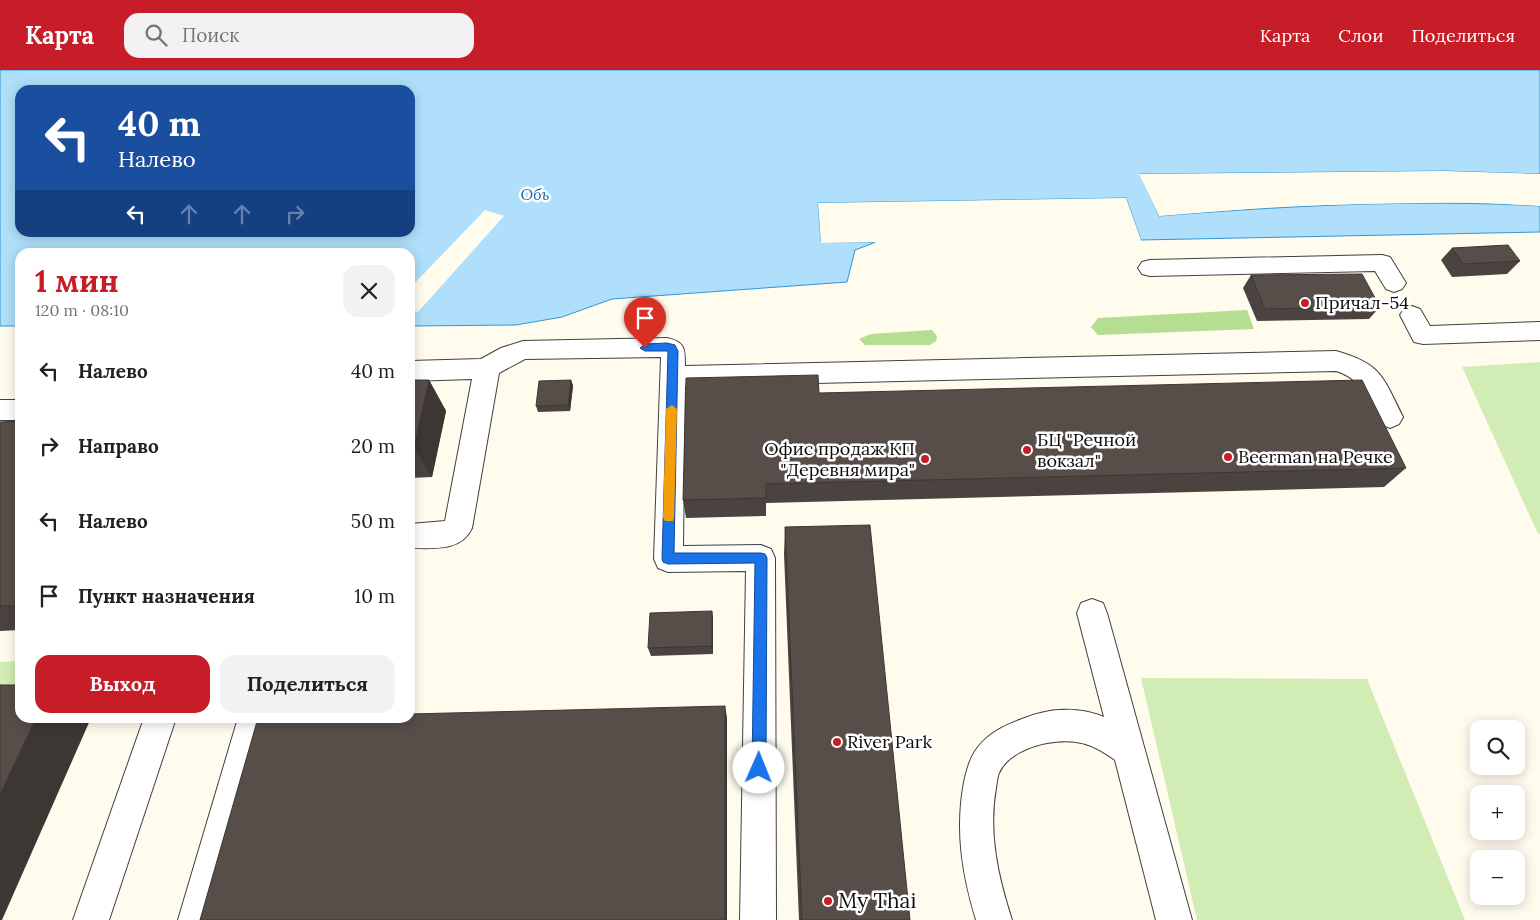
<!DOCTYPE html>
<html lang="ru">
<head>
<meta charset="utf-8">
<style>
	:root { --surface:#fff; --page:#f2f2f2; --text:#202124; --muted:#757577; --accent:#c61d28 }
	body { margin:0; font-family:Lora,serif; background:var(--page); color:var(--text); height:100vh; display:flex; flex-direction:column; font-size:19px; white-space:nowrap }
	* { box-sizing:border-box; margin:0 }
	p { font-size:16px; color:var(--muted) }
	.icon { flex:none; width:28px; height:28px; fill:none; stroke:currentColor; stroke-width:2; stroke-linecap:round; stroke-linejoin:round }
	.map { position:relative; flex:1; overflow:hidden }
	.panel { position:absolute; left:15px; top:178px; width:400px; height:475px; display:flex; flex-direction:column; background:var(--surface); border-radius:15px; box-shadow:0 2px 12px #0003 }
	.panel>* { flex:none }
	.top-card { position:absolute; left:15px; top:15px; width:400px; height:152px; border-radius:15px; box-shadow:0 2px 12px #0003; background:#1a4fa0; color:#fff; overflow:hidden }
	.buttons { position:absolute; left:1470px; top:650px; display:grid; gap:10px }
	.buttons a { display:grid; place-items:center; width:55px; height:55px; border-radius:10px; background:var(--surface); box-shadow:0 2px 12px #0003; font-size:25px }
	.pin { position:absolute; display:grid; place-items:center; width:42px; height:42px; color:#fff; margin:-51px -21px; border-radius:50% 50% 50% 0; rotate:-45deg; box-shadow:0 0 5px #0007 }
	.pin .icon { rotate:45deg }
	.me { position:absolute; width:55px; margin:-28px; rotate:1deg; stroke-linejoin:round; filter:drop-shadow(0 0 4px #0008) }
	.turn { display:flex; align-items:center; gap:18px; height:105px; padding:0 20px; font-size:22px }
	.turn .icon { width:65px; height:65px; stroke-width:2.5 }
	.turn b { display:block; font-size:35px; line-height:42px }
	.lanes { display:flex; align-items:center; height:48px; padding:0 20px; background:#0003; justify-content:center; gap:25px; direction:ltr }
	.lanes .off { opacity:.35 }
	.round { display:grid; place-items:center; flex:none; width:52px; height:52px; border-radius:15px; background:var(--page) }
	.head { display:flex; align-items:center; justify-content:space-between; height:85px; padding:0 20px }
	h1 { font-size:30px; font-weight:700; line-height:38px; color:var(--accent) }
	.action { display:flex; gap:10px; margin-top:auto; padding:10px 20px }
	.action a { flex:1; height:58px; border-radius:15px; background:var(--accent); color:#fff; font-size:20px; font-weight:700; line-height:58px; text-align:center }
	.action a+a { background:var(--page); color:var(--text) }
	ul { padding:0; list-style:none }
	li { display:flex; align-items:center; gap:15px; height:75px; padding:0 20px }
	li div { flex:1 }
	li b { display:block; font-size:19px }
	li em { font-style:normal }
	header { display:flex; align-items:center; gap:30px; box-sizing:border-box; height:70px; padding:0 25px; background:var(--accent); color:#fff }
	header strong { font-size:24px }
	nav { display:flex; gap:28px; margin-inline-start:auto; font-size:18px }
	.search { width:350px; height:45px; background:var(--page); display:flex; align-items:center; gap:12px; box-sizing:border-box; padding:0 18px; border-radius:15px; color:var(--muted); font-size:19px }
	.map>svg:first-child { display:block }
	.green { fill:#d2ecb5 }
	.forest { fill:#b6de93 }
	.water { fill:#afdffa; stroke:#3197d5; fill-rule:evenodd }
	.pier { fill:#fffbed }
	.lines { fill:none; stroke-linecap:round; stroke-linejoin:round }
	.minor-casing { stroke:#404040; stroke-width:2 }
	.minor { fill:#fff; fill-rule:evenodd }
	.wall { fill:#4b433f }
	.shaded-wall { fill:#3d3733 }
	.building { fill:#574e49; stroke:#3d3733 }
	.route { fill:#1a73e8; stroke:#114b97 }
	.slow { fill:#f59e0b }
	.poi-dot { fill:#c61d28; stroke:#fff; stroke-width:2 }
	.labels { text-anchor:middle; stroke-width:5; stroke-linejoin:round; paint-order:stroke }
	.far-water-label { font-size:16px; font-style:italic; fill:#0f68a7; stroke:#fff }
	.poi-label { font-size:18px; fill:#0d0d0d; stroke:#fff; text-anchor:start }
	.near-poi-label { font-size:21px; fill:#0d0d0d; stroke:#fff; text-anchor:start }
</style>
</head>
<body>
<header>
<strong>Карта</strong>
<div class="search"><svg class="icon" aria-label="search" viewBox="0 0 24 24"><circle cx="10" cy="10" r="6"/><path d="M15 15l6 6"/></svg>Поиск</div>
<nav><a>Карта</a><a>Слои</a><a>Поделиться</a></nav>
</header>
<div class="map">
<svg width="1540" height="850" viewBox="0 0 1540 850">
	<rect width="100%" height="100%" fill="#fffbed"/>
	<g class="green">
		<path d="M1540 292V464H1538L1462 297Z"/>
		<path d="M20 591V623H0V592Z"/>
		<path d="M1141 608 1367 609 1465 850H1197Z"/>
	</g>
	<g class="forest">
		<path d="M1247 240 1254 259 1098 265 1091 257 1098 248Z"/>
		<path d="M932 260 937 266 936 271 930 275H865L859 269 871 264Z"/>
	</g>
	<path class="water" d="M0 0H1540V104L1444 101 1140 104 1159 146C1286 136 1413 129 1540 136V162L1141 170 1126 128 818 133 821 172H876L855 180 847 212 612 229 562 247 516 255 410 256V182H20V256H0ZM20 20H410V162H20Z"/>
	<g class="pier">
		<path d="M1444 101 1540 104V107L1444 104 1143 107 1160 144 1284 134 1364 131 1472 130 1540 133V136L1471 132 1364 134 1285 136 1159 146 1139 104Z"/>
		<path d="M1126 128 1141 170H1139L1125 131 820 135 823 170 876 169 878 172 876 174 875 172 821 173 818 133Z"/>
		<path d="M485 140 504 146 418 242 410 239V218Z"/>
	</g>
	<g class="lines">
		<g class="minor-casing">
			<g id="minor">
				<path d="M1382 185 1390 187 1406 213 1402 219 1394 222 1386 219 1375 201 1150 206 1142 204 1138 198 1142 192 1150 190Z"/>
				<path d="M1412 236 1420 239 1430 256 1540 252V270L1423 274 1414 272 1400 245 1404 239Z"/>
				<path d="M667 268C685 272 685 278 685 296L1336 281C1382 294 1383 307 1403 347L1399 354 1390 358 1381 354C1370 333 1362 308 1336 301L685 316 683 476 761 475 771 479 775 488 776 850H740L746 501 668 502 658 498 654 489 661 287 525 289 499 303 472 458C461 482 433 478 410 478V454L445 451 472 309 410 311V291L481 289 501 278 523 271Z"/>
				<rect x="0" y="330" width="20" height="20"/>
				<path d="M1092 529 1103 533 1107 543 1192 850H1156L1115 690C1092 673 1075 668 1047 673 1030 676 1006 686 999 703 997 707 997 713 996 718 988 763 998 807 1012 850H976C962 804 955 760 964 712 967 699 970 687 978 677 990 662 1006 655 1022 649 1048 638 1078 636 1104 647L1077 543 1081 533Z"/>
				<path d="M144 648H176L109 850H73Z"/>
				<path d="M238 648H270L214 850H178Z"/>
			</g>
		</g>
		<use href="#minor" class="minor"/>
	</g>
	<g class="wall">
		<path d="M1452 178 1520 191 1507 204 1452 207 1441 190Z"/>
		<path d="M1251 205 1380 237 1369 249 1257 251 1243 218Z"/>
		<path d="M410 310H429L446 341 432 407 410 408Z"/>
		<path d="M571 310 573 316 570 341 538 342 536 336Z"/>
		<path d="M819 323 1406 398 1384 417 766 433V446L686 448 683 430Z"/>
		<path d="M20 351V560L0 561V352Z"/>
		<path d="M785 457 910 850H799L784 484Z"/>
		<path d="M712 541 713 550V584L651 586 648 578Z"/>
	</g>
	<g class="shaded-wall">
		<path d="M429 310 446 341 432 407 414 378Z"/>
		<path d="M571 310 573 316 570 341 568 335Z"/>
		<path d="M712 541 713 550V584L712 576Z"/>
		<path d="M725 636 727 648V850H725Z"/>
		<path d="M36 648H91L2 850H0V724Z"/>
	</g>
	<g class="building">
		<path d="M1508 175 1520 191 1463 194 1452 178Z"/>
		<path d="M1362 204 1380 237 1265 239 1251 205Z"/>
		<path d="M818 305 819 323 1362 310 1406 398 766 414V428L683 430 686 308Z"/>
		<path d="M410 310H429L414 378H410Z"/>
		<path d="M571 310 568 335 536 336 539 311Z"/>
		<path d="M20 351V536H0V352Z"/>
		<path d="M870 455 910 850H802L785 457Z"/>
		<path d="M712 541V576L648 578 650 543Z"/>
		<path d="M0 615H20V648H36L0 724Z"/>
		<path d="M725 636V850H200L258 648H410V644Z"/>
	</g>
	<path class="route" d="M667 273 675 275 678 281 674 483H761L765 484 767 488 766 698 764 702 759 704 754 702 752 698 755 493 668 494 663 492 662 489 668 281H645L640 278 645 274Z"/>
	<path class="slow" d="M672 335 677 339 674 447 673 451H665L663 447 666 339Z"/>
	<g class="poi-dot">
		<circle cx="1305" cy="233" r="5"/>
		<circle cx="1027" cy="380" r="5"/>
		<circle cx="1228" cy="387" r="5"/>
		<circle cx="925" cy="389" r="5"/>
		<circle cx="837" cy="672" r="5"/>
		<circle cx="828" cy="831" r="5"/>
	</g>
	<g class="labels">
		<g class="far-water-label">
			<text x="535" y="130">Обь</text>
		</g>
		<g class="poi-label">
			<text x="1315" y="239">Причал-54</text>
			<text x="1037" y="376">БЦ "Речной<tspan x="1037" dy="21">вокзал"</tspan></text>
			<text x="915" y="385" text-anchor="end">Офис продаж КП<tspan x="915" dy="21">"Деревня мира"</tspan></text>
			<text x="1238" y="393">Beerman на Речке</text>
			<text x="847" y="678">River Park</text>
		</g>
		<g class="near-poi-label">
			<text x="838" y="838">My Thai</text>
		</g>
	</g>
</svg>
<div class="buttons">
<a><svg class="icon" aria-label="search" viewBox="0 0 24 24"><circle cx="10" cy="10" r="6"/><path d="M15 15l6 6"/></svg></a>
<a>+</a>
<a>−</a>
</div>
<div class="pin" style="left:645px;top:278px;background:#d93025"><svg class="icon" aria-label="arrive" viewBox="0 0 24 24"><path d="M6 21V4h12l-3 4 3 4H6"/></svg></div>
<svg class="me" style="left:759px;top:698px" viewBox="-20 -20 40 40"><circle r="19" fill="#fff"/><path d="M0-13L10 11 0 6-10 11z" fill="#1a73e8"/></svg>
<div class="top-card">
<div class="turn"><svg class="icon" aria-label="left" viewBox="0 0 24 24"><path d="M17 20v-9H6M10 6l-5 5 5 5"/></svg><div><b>40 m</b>Налево</div></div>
<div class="lanes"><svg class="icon" aria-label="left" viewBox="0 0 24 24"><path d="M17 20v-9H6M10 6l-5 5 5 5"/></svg><svg class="icon off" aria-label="ahead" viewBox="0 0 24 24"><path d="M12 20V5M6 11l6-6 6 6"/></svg><svg class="icon off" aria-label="ahead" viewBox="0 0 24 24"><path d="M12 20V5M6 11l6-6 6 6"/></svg><svg class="icon off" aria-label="right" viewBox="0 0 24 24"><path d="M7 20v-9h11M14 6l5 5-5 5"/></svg></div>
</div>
<section class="panel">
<div class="head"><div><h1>1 мин</h1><p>120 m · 08:10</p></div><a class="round"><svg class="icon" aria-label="close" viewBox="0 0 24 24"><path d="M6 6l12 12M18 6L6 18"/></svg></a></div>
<ul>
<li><svg class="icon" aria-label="left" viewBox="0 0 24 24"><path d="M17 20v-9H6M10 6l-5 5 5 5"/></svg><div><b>Налево</b></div><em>40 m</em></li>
<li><svg class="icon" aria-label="right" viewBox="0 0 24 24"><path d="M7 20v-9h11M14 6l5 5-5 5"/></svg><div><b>Направо</b></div><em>20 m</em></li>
<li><svg class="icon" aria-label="left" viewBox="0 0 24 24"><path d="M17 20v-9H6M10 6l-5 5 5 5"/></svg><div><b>Налево</b></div><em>50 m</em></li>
<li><svg class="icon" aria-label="arrive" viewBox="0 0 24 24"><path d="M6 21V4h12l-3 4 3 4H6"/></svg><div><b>Пункт назначения</b></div><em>10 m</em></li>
</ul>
<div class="action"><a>Выход</a><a>Поделиться</a></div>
</section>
</div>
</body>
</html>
